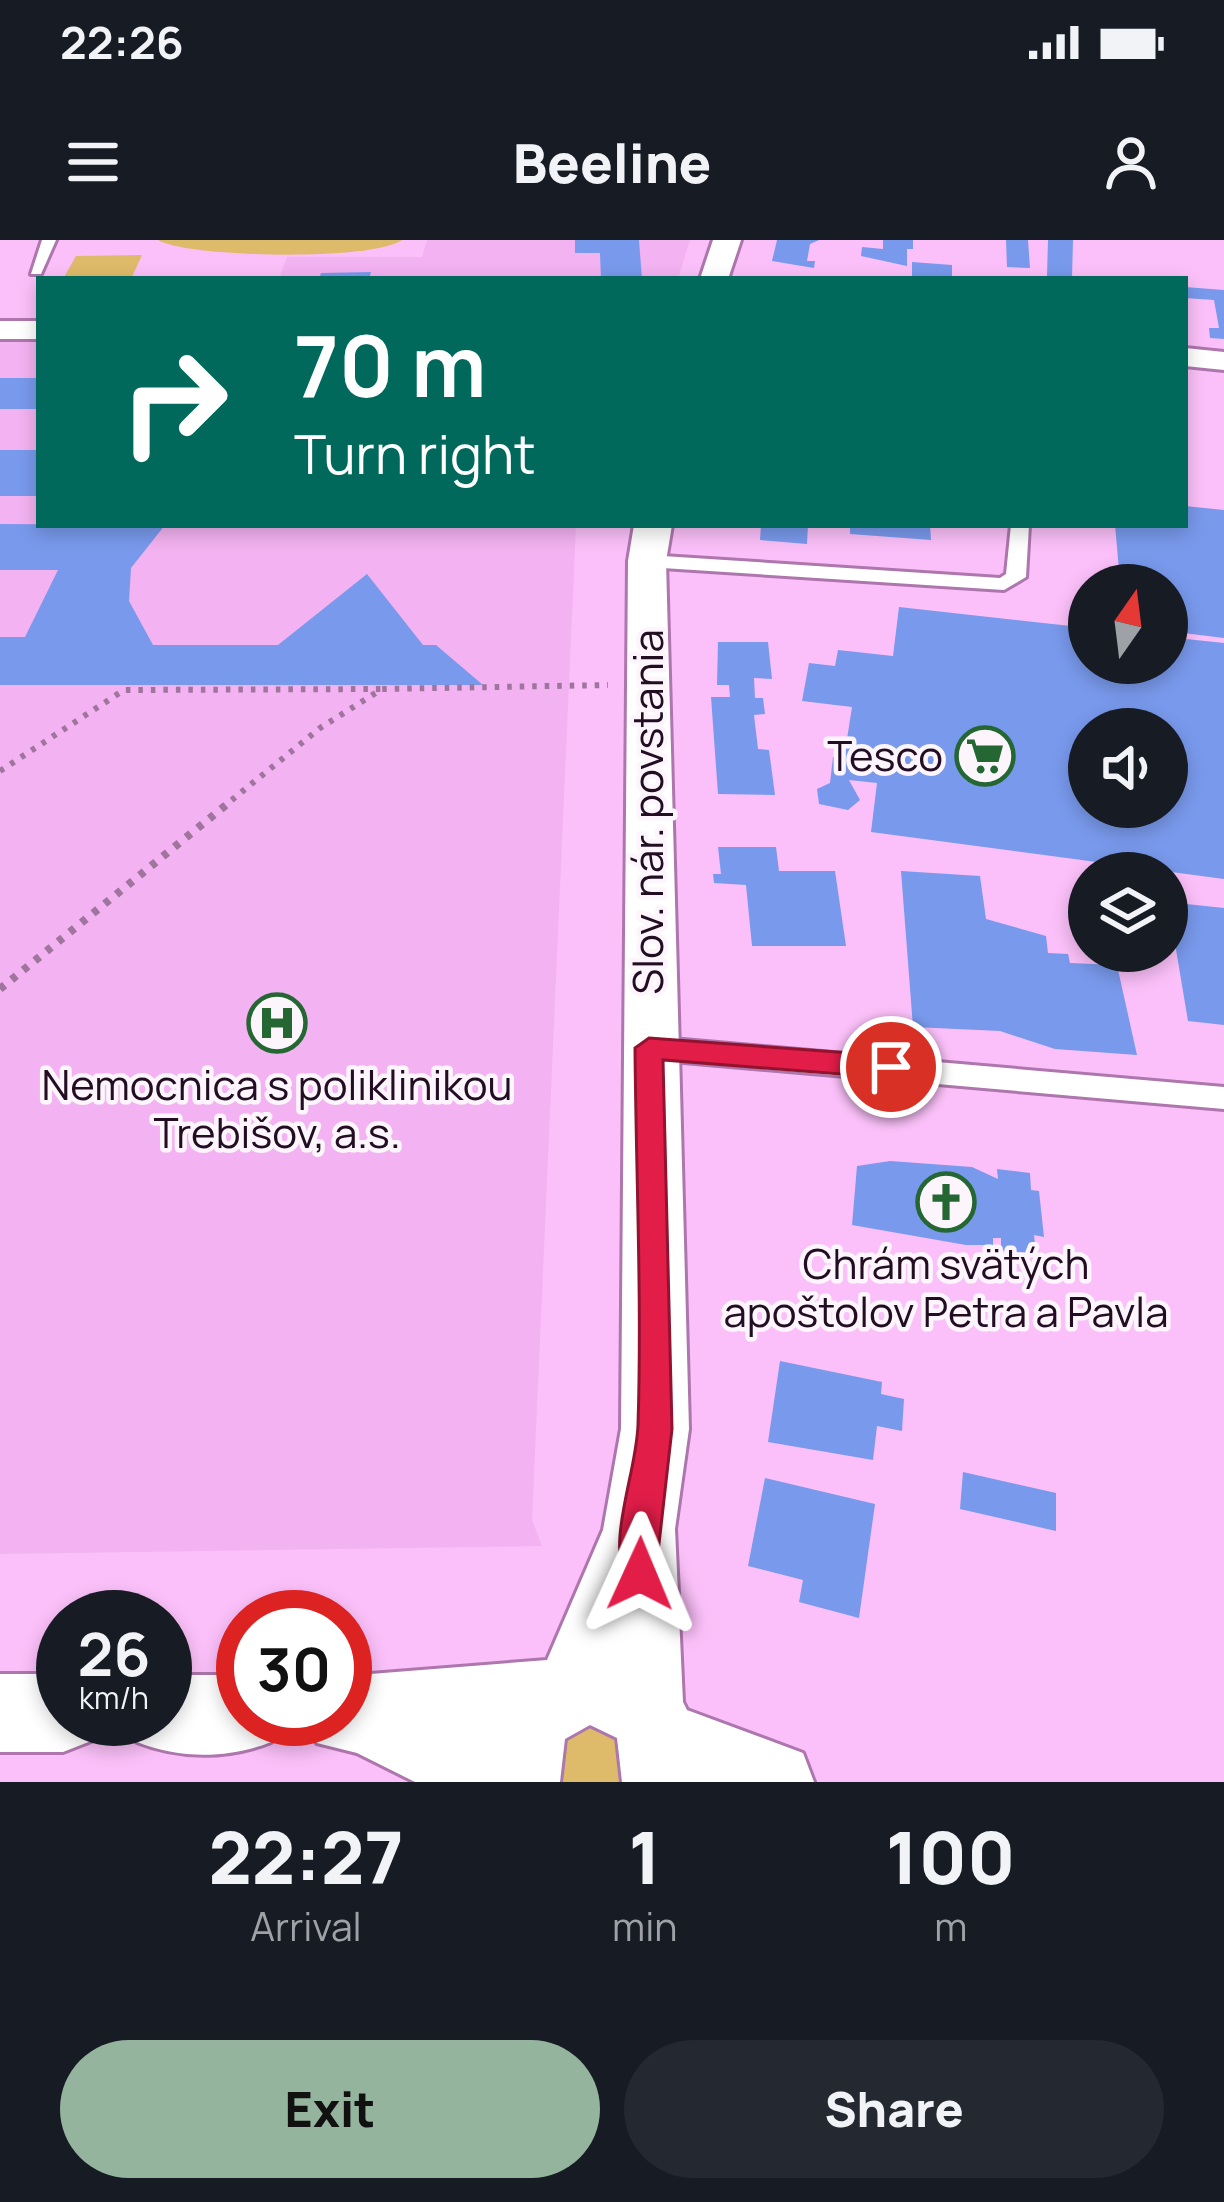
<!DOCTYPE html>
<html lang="en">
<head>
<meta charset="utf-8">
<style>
	:root { --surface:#171b24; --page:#242831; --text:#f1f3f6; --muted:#9ea1a6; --accent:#95b49e }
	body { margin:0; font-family:Manrope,sans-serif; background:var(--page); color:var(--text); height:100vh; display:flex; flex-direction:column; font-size:45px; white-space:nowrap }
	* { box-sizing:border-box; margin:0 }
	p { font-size:39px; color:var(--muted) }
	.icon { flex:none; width:66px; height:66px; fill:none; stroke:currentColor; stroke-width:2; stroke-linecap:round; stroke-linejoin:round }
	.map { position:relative; height:1542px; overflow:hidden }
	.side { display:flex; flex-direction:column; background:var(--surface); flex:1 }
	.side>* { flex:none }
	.top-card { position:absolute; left:36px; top:36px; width:1152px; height:252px; border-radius:0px; box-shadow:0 6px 18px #0003; background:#00695c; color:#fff; overflow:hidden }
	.needle { width:78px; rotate:14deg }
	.buttons { position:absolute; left:1068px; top:324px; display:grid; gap:24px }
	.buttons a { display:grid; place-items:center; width:120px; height:120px; border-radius:50%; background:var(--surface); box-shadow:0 6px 18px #0003; font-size:60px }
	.speed { position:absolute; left:36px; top:1350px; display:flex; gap:24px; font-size:60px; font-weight:700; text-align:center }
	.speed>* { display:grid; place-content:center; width:156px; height:156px; border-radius:50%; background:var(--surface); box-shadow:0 6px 18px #0003; line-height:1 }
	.speed small { font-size:30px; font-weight:400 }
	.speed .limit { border:18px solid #d22; background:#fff; color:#111 }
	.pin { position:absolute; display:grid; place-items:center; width:102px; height:102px; color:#fff; margin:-51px; border:6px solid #fff; border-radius:50%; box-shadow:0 3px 12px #0007 }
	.me { position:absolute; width:132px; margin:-66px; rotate:1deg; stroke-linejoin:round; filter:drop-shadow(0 0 9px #0008) }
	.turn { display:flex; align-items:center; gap:42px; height:252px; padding:0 60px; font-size:54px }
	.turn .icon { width:156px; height:156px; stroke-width:2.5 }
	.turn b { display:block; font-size:84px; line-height:102px }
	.eta { display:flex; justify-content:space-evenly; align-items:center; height:204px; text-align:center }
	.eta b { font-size:72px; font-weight:800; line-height:84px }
	.action { display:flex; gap:24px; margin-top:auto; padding:24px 60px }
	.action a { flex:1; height:138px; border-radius:72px; background:var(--accent); color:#111; font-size:48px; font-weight:800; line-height:138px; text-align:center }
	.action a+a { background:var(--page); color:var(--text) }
	.status { display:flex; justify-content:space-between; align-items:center; height:84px; padding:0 60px; background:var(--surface); direction:ltr }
	.status svg { height:33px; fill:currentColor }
	header { display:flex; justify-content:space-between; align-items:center; height:156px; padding:0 60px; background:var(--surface); font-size:54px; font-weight:800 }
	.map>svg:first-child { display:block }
	.built { fill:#f3b2f1 }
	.green { fill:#ddbb6a }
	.building { fill:#7999ec; fill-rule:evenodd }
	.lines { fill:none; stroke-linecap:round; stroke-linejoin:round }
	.lane-casing { stroke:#ad76ac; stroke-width:6 }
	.street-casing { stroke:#ad76ac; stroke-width:6 }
	.path-far1 { stroke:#9f749d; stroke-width:6; stroke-dasharray:4.5 8; stroke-linecap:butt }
	.path { stroke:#9f749d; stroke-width:8; stroke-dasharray:6 9; stroke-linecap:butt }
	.lane { fill:#fff; fill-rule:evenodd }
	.street { fill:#fff; fill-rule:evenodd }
	.route { fill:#e11d48; stroke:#92132f; stroke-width:3 }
	.labels { text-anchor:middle; stroke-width:9; stroke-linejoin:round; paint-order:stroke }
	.poi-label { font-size:42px; fill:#220d22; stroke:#fcf5fb }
	.street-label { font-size:42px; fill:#220d22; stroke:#fcf5fb }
</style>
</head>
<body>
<div class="status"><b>22:26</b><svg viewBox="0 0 49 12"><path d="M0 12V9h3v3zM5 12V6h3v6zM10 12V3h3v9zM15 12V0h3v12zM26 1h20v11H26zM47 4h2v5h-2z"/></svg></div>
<header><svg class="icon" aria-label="menu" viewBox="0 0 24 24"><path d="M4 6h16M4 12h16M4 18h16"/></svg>Beeline<svg class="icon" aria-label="person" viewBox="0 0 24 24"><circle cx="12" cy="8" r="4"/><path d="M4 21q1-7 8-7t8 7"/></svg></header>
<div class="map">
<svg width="1224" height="1542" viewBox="0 0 1224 1542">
	<rect width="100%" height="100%" fill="#fbc0f9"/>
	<g class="built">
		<path d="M427 0H690L678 39H279L287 17H422Z"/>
		<path d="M0 94H39V285H576L532 1280 542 1306 0 1314Z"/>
	</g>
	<g class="green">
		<path d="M158 0H402C374 21 188 18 158 0Z"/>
		<path d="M142 15 131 39H63L76 16Z"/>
		<path d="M611 1480 638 1542H551L568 1486Z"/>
	</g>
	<g class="building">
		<path d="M575 0H639L642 39H601L600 13H575Z"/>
		<path d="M777 0H819L810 4 807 21H815L814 28 772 21Z"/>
		<path d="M883 0H913V9H907V26L861 16 862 7 883 9Z"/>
		<path d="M1006 0H1028L1030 28 1007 27Z"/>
		<path d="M1048 0H1073L1072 38 1047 36Z"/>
		<path d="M912 22 952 25V39L912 38Z"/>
		<path d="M371 32 369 39H319L321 33Z"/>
		<path d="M1185 47 1224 50V99L1210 98 1209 88H1219L1214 60 1185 58Z"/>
		<rect x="0" y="138" width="39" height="31"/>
		<rect x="0" y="210" width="39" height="46"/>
		<path d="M1185 266 1224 270V398L1167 391V345H1113L1112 329 1119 330 1115 285H1185Z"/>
		<path d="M0 284 165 285 131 328 129 361 153 405H278L367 334 423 405H436L483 445H0V397H25L58 330H0Z"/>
		<path d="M761 285H808L807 304 760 300Z"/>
		<path d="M850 285H930L931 300 850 294Z"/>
		<path d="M899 367 1089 388V423H1167V397L1224 403V639L871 592 877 543 849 540 860 560 848 570 819 564 817 549 830 543 833 517 844 518 852 467 802 461 809 423 835 426 838 410 893 416ZM1089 489H1167V567H1089Z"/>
		<path d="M718 402H768L772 439 754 438 755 458H763L765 474 754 475 758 509 769 510 775 555 718 554 711 457H730L729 445H717Z"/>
		<path d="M718 607H776L779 631H835L846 706H752L746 645 714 643 713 634H721Z"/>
		<path d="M901 631 980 636 986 679 1046 696 1048 713 1068 714 1070 723 1117 725 1137 815 1055 809 1000 791 913 787Z"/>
		<path d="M1168 662 1224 668V785L1188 781Z"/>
		<path d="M890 921 972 927 998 939 997 929 1030 933 1031 950 1039 951 1044 997 1034 995 1036 1014 1001 1010V998H993V1005H966L852 985 857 926Z"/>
		<path d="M780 1121 882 1142 881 1154 904 1159 902 1191 877 1186 873 1220 768 1202Z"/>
		<path d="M963 1232 1056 1253V1291L960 1269Z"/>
		<path d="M765 1238 875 1264 859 1378 799 1362 803 1340 748 1326Z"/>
	</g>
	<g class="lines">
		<g class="lane-casing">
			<g id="lane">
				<path d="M42 0H56L41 34H31Z"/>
				<path d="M1011 285H1029L1026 337 1004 350 647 327 637 321 647 315 1000 338 1006 334Z"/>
				<path d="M649 797 1224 847V869L649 819 639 815 635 808 639 801Z"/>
			</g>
		</g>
		<g class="street-casing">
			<g id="street">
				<path d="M713 0H741L728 39H700Z"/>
				<rect x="0" y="81" width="39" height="18"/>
				<path d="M1185 108 1224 112V130L1185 126Z"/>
				<path d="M634 285H672L666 321 689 1189 675 1289 683 1462 687 1470 803 1513 814 1542H622L617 1498 590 1485 565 1499 560 1542H415L357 1513 317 1503 307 1479H345V1436L547 1420 603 1290 621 1189 628 321Z"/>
				<path d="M0 1434H63V1479H100L91 1501 63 1512H0Z"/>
				<path d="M165 1435H243V1479H280L271 1502C229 1519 179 1519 137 1502L128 1479H165Z"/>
			</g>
		</g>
		<g class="path-far1">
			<path d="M0 531 124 450 382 449"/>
			<path d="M222 568 320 488 382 449 608 445"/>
		</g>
		<path class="path" d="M0 749 226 565"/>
		<use href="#lane" class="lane"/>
		<use href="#street" class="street"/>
	</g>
	<path class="route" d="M649 798 891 816 905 827 891 838 663 820 672 1189 654 1348 640 1353 627 1348C606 1297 636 1237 638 1185 642 1060 636 933 635 808Z"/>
	<defs>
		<g id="supermarket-ring" transform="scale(3)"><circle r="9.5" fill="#fcf5fb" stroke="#256732" stroke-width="1.5"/><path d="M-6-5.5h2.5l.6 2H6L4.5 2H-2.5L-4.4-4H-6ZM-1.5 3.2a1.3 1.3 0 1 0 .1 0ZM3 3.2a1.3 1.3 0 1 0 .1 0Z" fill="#256732"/></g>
		<g id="hospital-ring" transform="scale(3)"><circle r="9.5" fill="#fcf5fb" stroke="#256732" stroke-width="1.5"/><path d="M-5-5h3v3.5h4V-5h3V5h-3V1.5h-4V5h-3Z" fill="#256732"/></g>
		<g id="church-ring" transform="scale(3)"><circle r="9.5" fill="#fcf5fb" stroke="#256732" stroke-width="1.5"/><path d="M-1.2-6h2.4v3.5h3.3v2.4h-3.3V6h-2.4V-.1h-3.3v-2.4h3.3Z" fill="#256732"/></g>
	</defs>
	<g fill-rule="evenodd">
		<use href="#supermarket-ring" x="985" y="516"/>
		<use href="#hospital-ring" x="277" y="783"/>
		<use href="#church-ring" x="946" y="962"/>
	</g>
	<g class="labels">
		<g class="poi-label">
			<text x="943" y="531" text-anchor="end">Tesco</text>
			<text x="277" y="860">Nemocnica s poliklinikou<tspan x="277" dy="48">Trebišov, a.s.</tspan></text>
			<text x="946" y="1039">Chrám svätých<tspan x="946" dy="48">apoštolov Petra a Pavla</tspan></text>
		</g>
		<g class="street-label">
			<text transform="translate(648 572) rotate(-90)" y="15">Slov. nár. povstania</text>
		</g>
	</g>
</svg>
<div class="buttons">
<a><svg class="needle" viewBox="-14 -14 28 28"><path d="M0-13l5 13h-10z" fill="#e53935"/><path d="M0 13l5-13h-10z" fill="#9ea1a6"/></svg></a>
<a><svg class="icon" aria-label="sound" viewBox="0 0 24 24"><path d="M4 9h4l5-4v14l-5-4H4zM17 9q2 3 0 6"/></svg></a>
<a><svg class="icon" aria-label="layers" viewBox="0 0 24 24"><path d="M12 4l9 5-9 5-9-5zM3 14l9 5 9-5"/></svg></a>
</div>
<div class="speed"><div>26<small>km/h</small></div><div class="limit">30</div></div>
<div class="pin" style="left:891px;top:827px;background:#d93025"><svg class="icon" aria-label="arrive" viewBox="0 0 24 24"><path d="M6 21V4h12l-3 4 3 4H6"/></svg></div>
<svg class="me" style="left:640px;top:1334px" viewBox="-20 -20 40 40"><path d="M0-17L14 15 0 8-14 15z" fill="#e11d48" stroke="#fff" stroke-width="4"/></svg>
<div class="top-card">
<div class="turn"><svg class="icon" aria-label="right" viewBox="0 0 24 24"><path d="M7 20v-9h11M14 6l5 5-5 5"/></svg><div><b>70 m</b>Turn right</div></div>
</div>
</div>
<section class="side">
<div class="eta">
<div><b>22:27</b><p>Arrival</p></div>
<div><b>1</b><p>min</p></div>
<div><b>100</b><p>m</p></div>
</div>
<div class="action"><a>Exit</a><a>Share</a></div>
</section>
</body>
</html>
